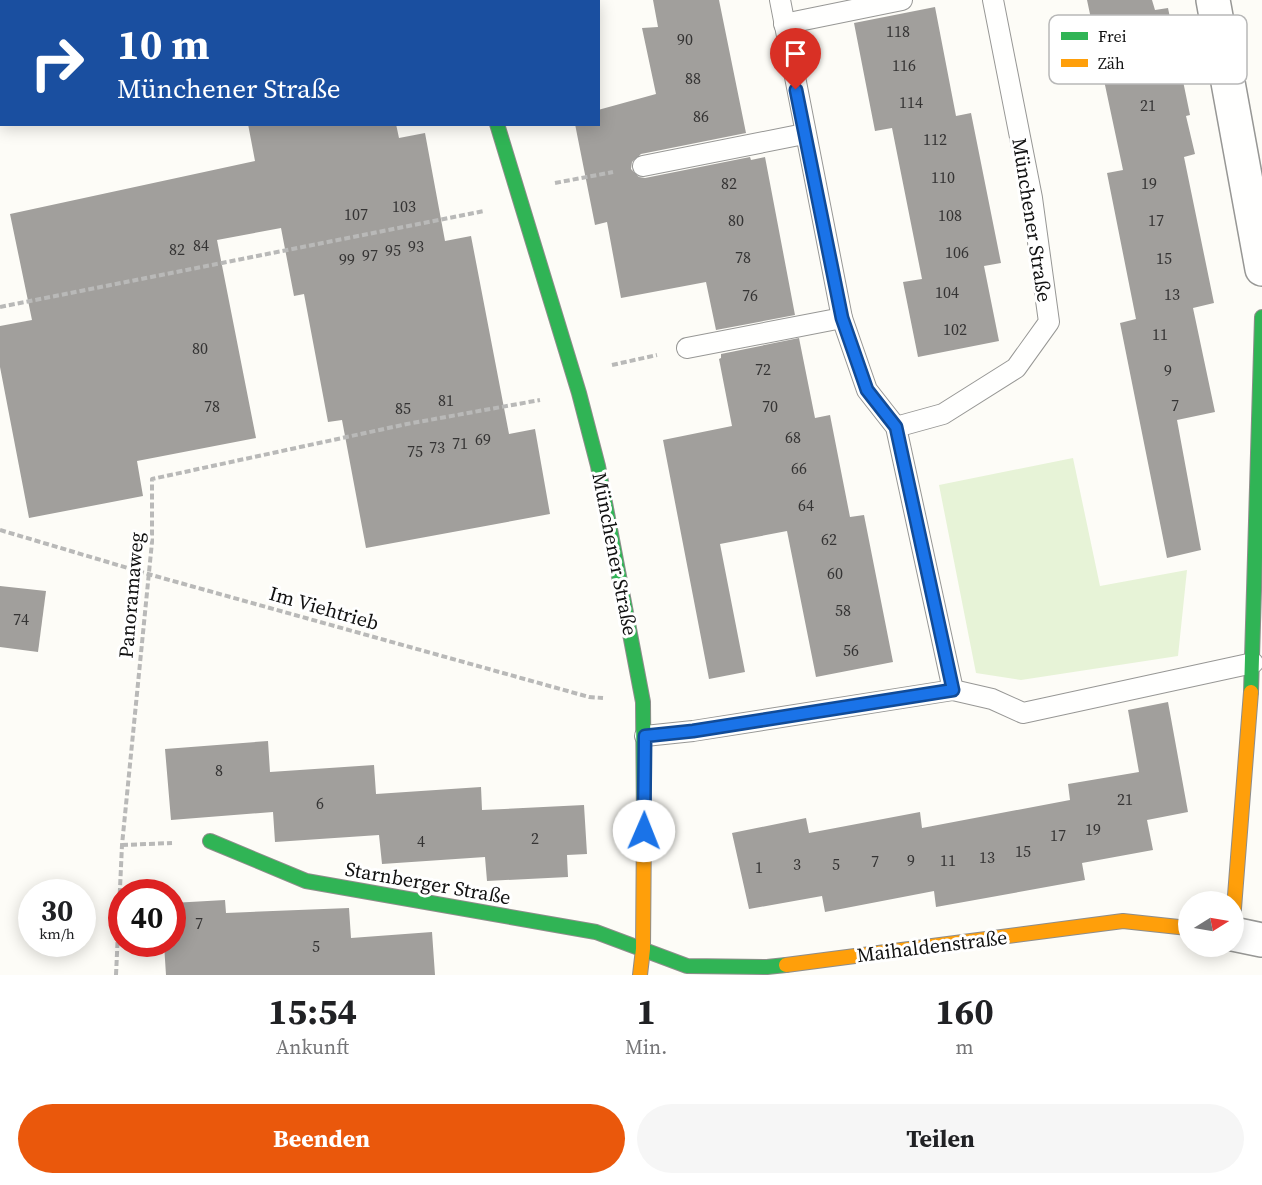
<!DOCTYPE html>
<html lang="de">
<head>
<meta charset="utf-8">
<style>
	:root { --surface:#fff; --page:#f6f6f6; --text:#202124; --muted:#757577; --accent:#ea580c }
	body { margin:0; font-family:"Source Serif 4",serif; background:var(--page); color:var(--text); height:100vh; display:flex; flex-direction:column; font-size:22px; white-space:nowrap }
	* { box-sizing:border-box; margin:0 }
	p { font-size:20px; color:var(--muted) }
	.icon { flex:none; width:33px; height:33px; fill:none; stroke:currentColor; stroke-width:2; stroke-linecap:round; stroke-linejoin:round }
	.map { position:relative; height:975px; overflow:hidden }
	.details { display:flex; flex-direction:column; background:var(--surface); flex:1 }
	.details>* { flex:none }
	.banner { position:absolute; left:0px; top:0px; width:600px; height:126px; box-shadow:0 3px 15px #0003; background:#1a4fa0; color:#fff; overflow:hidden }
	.needle { width:39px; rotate:79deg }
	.buttons { position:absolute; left:1178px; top:891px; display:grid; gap:12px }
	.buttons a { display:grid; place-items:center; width:66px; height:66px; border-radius:50%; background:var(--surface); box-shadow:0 3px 15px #0003; font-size:30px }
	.speed { position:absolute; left:18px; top:879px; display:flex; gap:12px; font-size:30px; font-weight:700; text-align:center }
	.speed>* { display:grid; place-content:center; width:78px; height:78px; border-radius:50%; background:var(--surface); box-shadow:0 3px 15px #0003; line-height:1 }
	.speed small { font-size:15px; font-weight:400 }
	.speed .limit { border:9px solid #d22; background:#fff; color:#111 }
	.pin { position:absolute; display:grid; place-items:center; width:51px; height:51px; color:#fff; margin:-62px -26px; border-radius:50% 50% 50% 0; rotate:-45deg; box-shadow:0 0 6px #0007 }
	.pin .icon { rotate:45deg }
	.me { position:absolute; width:66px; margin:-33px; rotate:1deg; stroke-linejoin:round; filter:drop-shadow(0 0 4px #0008) }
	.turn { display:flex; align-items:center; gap:21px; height:126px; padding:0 18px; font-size:27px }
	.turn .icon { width:78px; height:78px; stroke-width:2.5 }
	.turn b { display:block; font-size:42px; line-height:51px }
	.eta { display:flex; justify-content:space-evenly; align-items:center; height:102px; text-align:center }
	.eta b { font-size:36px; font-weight:700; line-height:42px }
	.button { display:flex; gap:12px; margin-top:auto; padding:12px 18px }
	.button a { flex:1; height:69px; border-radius:36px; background:var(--accent); color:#fff; font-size:24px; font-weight:700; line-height:69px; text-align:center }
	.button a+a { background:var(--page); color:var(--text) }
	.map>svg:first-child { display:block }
	.green { fill:#e7f3d7 }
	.building { fill:#a19f9c }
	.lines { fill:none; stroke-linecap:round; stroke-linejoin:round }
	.lane-casing { stroke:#979795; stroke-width:22 }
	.street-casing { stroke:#979795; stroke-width:36 }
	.fast-casing { stroke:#8e8d8b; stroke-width:16 }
	.slow-casing { stroke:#8e8d8b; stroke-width:16 }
	.path { stroke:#b9b9b8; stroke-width:4; stroke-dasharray:6 3; stroke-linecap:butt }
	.lane { stroke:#fffffe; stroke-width:20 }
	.street { stroke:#fffffe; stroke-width:33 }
	.fast { stroke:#30b455; stroke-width:14 }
	.slow { stroke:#ff9f0a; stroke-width:14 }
	.route-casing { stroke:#114b97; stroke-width:15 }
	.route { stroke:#1a73e8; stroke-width:10 }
	.labels { text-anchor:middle; stroke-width:6; stroke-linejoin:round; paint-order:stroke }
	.number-label { font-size:16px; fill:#353434 }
	.street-label { font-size:20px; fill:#111; stroke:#fff }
	.key { fill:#fff; stroke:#b8b8b8; stroke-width:1.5 }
	.key-label { font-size:16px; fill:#111 }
</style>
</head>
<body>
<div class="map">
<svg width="1262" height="975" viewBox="0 0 1262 975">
	<rect width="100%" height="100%" fill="#fdfcf7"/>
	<path class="green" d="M1073 458 1100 586 1187 570 1178 656 1021 680 976 673 939 485Z"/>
	<g class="building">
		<path d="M653 0H719L746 133 641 154 632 162 631 169 639 177 645 178 750 157 751 160 765 157 795 315 716 330 706 282 621 298 607 222 595 225 575 124H598V110L656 94 642 28 658 27Z"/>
		<path d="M1087 0H1152L1155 10 1168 8 1190 115 1186 116 1195 154 1184 157 1214 303 1193 308 1215 412 1177 420 1201 550 1167 558 1120 323 1136 319 1107 173 1123 170Z"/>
		<path d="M935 7 956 116 971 113 1001 263 984 266 999 341 918 357 903 282 922 279 892 128 875 131 854 23Z"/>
		<path d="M248 124H396L399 138 425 133 445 241 471 236 509 434 535 429 550 514 366 548 342 420 328 422 304 294 294 296 281 228 217 240 256 438 137 461 143 496 29 518 0 367V326L32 320 10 214 255 161Z"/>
		<path d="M799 338 815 418 830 415 850 517 864 515 893 662 816 677 787 531 720 544 745 672 709 679 663 440 732 426 719 359 721 358V354Z"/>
		<path d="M0 586 46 591 38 652 0 647Z"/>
		<path d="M1168 702 1188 812 1147 820 1153 850 1082 863 1085 880 936 907 934 891 825 912 822 896 749 909 732 833 806 818 809 833 920 812 922 828 1070 800 1068 784 1139 772 1128 710Z"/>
		<path d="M268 741 270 772 374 765 376 794 481 787 482 810 584 805 587 854 567 855 568 877 487 881 485 857 382 864 379 835 275 842 273 812 171 820 165 749Z"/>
		<path d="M225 900 226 913 349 908 351 938 432 932 435 975H166L164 944H172V903Z"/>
	</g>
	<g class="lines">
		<g class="lane-casing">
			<g id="lane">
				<path d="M780 0 842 318 867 390 896 427 953 690"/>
				<path d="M784 24 902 0"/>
				<path d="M643 166 804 134"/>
				<path d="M687 348 842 318"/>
				<path d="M896 427 943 414 1016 368 1049 322 1032 198 993 0"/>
				<path d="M645 736 693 731 953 690 992 699 1023 713 1253 663"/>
			</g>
		</g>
		<g class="street-casing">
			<g id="street">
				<path d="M462 0V2"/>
				<path d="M1213 0 1262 269"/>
				<path d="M1233 934 1262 940"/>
			</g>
		</g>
		<g class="fast-casing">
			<g id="fast">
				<path d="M497 124 579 393 598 466 643 702 644 823"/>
				<path d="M1251 692 1262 317"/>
				<path d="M210 841 306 881 596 932 687 966 767 967 786 965"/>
			</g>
		</g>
		<g class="slow-casing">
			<g id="slow">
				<path d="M1233 921 1251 692"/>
				<path d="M786 965 1123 921 1188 928"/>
				<path d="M640 975 643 949 644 823"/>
			</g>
		</g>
		<g class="path">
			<path d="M0 102H2"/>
			<path d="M555 183 613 172"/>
			<path d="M0 307 484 211"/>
			<path d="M612 365 657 355"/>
			<path d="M0 530 148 574 589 697 603 698"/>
			<path d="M122 845 172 843"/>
			<path d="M116 975 122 845 152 542V479L407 424 540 400"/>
		</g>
		<use href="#lane" class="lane"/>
		<use href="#street" class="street"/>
		<use href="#fast" class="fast"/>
		<use href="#slow" class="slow"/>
	</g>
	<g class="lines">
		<g class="route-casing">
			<path id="route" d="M644 831 645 736 693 731 953 690 896 427 867 390 842 318 796 90"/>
		</g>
		<use href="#route" class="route"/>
	</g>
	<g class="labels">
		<g class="number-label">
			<text x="898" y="37">118</text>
			<text x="685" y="45">90</text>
			<text x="904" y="71">116</text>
			<text x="693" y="84">88</text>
			<text x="911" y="108">114</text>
			<text x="1148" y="111">21</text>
			<text x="701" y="122">86</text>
			<text x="935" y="145">112</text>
			<text x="943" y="183">110</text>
			<text x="729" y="189">82</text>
			<text x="1149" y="189">19</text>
			<text x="404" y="212">103</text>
			<text x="356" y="220">107</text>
			<text x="950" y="221">108</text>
			<text x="736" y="226">80</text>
			<text x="1156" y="226">17</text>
			<text x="201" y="251">84</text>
			<text x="416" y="252">93</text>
			<text x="177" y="255">82</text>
			<text x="393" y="256">95</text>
			<text x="957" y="258">106</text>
			<text x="370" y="261">97</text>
			<text x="743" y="263">78</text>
			<text x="1164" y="264">15</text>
			<text x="347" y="265">99</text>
			<text x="947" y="298">104</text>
			<text x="1172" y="300">13</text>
			<text x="750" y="301">76</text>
			<text x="955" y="335">102</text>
			<text x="1160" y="340">11</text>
			<text x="200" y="354">80</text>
			<text x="763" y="375">72</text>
			<text x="1168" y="376">9</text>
			<text x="446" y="406">81</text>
			<text x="1175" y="411">7</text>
			<text x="212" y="412">78</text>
			<text x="770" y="412">70</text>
			<text x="403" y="414">85</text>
			<text x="793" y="443">68</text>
			<text x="483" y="445">69</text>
			<text x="460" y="449">71</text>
			<text x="437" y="453">73</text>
			<text x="415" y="457">75</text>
			<text x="799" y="474">66</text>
			<text x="806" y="511">64</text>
			<text x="829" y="545">62</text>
			<text x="835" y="579">60</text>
			<text x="843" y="616">58</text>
			<text x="21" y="625">74</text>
			<text x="851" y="656">56</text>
			<text x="219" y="776">8</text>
			<text x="1125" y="805">21</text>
			<text x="320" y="809">6</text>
			<text x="1093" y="835">19</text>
			<text x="1058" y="841">17</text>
			<text x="535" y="844">2</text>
			<text x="421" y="847">4</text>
			<text x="1023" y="857">15</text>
			<text x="987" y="863">13</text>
			<text x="911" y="866">9</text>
			<text x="948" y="866">11</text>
			<text x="875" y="867">7</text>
			<text x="797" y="870">3</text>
			<text x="836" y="870">5</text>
			<text x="759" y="873">1</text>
			<text x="199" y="929">7</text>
			<text x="316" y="952">5</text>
		</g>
		<g class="street-label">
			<text transform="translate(1032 220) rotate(81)" y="7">Münchener Straße</text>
			<text transform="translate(615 554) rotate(79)" y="7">Münchener Straße</text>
			<text transform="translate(131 595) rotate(-85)" y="7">Panoramaweg</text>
			<text transform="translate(324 608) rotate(16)" y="7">Im Viehtrieb</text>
			<text transform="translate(428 883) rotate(10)" y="7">Starnberger Straße</text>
			<text transform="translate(932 946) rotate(-7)" y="7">Maihaldenstraße</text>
		</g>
	</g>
	<rect x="1049" y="15" width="198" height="69" rx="9" class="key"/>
	<rect x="1061" y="32" width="27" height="8" fill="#30b455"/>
	<rect x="1061" y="59" width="27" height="8" fill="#ff9f0a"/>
	<g class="key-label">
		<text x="1098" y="42">Frei</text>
		<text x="1098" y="69">Zäh</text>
	</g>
</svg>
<div class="buttons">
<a><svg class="needle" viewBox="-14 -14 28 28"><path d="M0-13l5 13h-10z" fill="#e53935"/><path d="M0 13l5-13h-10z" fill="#757577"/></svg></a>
</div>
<div class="speed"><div>30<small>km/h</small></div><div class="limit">40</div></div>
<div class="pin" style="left:796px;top:90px;background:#d93025"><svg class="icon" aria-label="arrive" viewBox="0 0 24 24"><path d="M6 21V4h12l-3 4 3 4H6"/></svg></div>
<svg class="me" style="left:644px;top:831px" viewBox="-20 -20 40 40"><circle r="19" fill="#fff"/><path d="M0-13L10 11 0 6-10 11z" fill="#1a73e8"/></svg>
<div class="banner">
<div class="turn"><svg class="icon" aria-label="right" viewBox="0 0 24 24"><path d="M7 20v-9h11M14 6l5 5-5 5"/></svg><div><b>10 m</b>Münchener Straße</div></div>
</div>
</div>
<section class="details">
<div class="eta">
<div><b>15:54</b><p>Ankunft</p></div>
<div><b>1</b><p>Min.</p></div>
<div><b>160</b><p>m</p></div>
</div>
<div class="button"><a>Beenden</a><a>Teilen</a></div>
</section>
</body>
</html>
